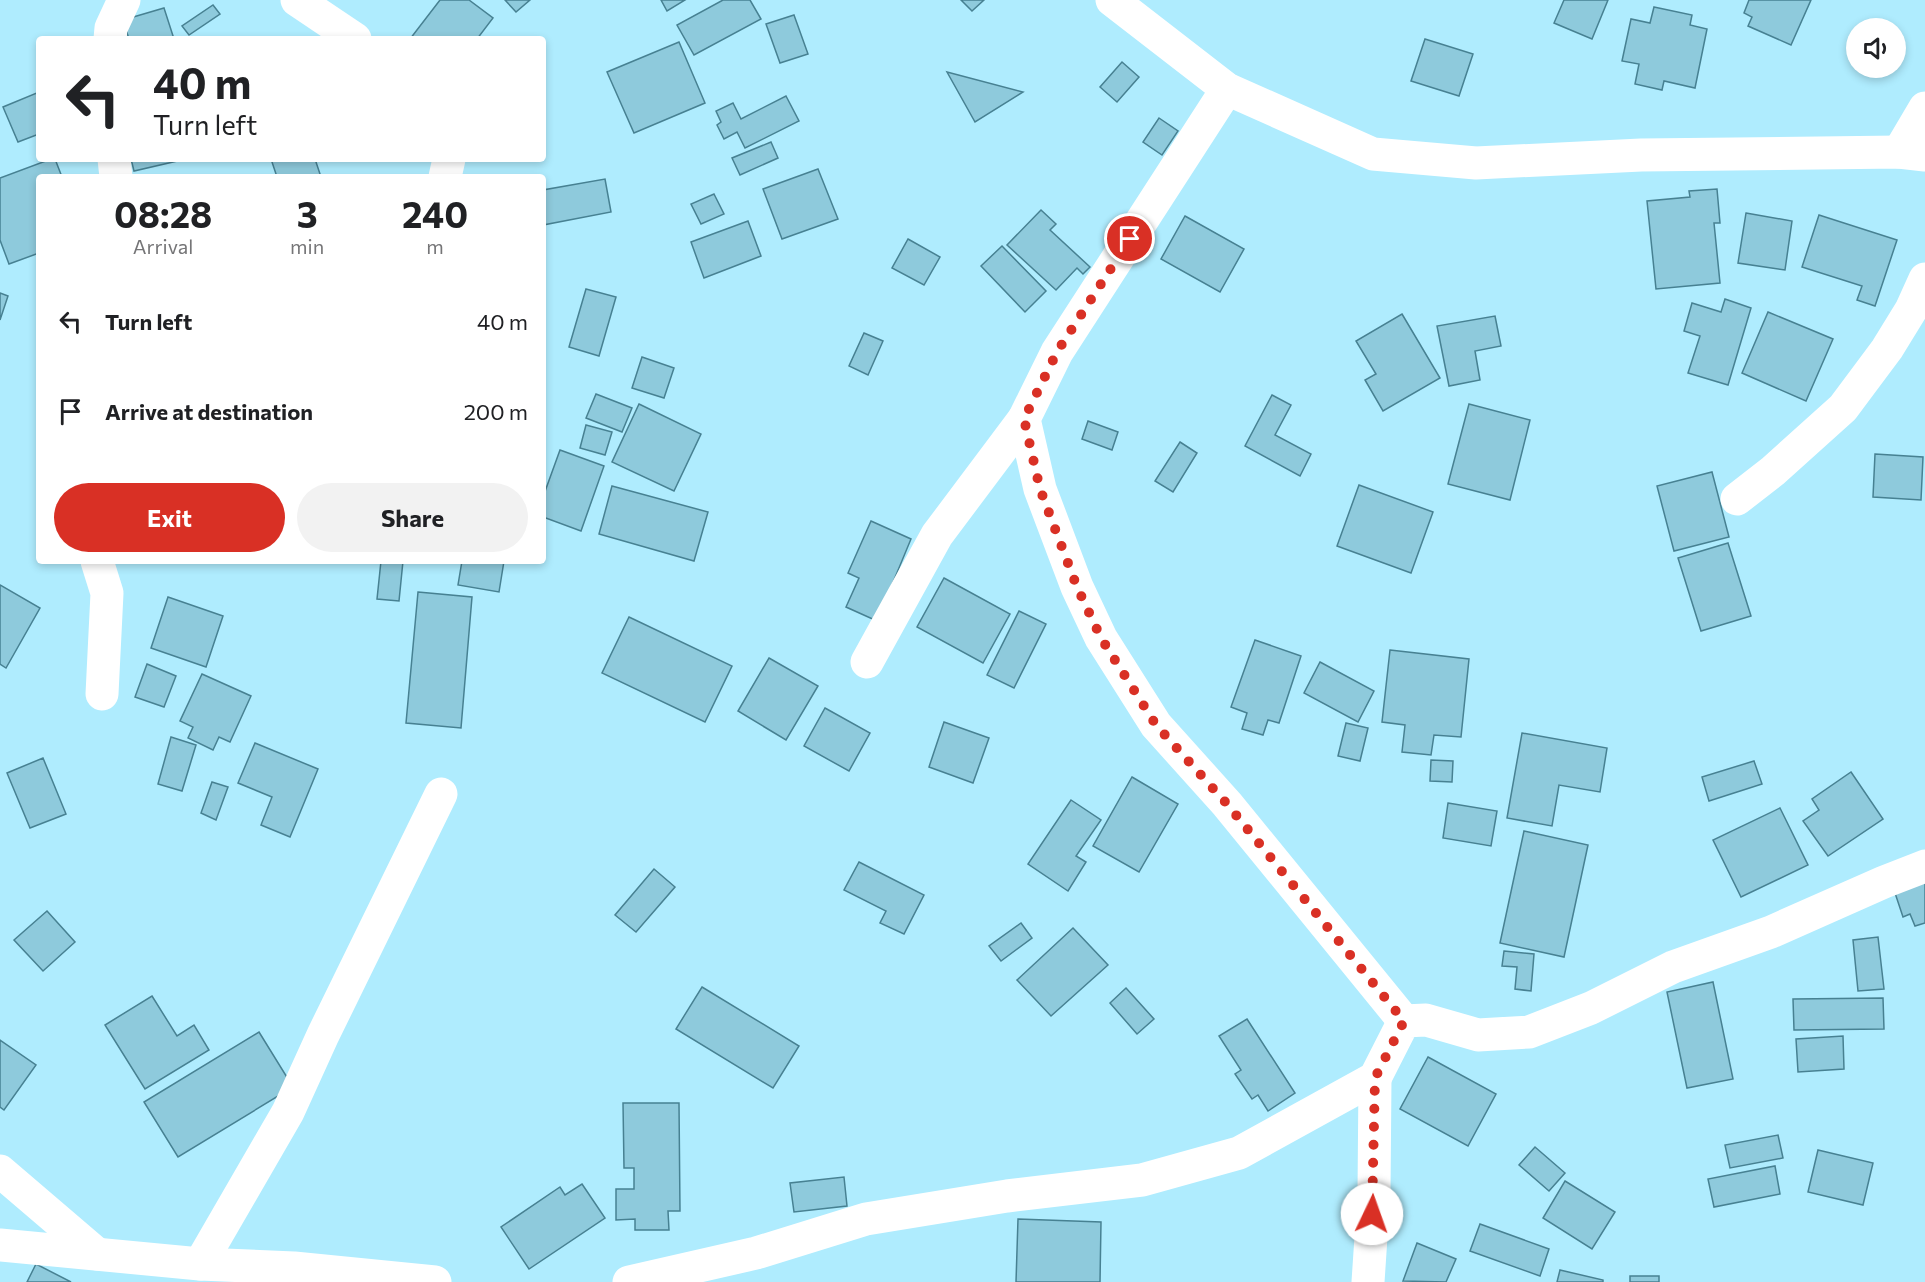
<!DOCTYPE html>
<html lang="en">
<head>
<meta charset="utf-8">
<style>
	:root { --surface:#fff; --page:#f2f2f2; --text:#202124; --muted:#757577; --accent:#d93025 }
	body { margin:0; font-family:Commissioner,sans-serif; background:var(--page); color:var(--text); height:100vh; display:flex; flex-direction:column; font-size:22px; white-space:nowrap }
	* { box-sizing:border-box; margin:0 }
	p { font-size:20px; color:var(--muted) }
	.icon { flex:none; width:33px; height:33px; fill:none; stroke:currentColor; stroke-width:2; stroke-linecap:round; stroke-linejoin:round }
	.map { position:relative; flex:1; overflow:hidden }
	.sheet { position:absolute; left:36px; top:174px; width:510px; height:390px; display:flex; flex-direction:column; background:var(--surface); border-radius:6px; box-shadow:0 3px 9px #0003 }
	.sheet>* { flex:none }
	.guide { position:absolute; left:36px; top:36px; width:510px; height:126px; border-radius:6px; box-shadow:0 3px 9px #0003; background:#fff; color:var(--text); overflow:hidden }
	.tools { position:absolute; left:1846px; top:18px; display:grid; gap:12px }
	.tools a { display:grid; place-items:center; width:60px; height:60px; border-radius:50%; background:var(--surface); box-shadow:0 3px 9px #0003; font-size:30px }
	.pin { position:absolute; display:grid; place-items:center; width:51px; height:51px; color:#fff; margin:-26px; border:3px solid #fff; border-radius:50%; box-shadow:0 2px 6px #0007 }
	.me { position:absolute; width:66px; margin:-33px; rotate:3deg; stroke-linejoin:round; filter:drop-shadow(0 0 4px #0008) }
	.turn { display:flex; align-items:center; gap:21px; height:126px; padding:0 18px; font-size:27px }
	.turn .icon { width:78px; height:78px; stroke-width:2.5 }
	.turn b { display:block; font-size:42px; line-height:51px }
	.eta { display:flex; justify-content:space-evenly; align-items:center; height:102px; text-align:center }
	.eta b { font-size:36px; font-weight:700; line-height:42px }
	.primary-button { display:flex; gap:12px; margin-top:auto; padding:12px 18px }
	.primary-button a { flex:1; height:69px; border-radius:36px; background:var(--accent); color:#fff; font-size:24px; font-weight:700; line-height:69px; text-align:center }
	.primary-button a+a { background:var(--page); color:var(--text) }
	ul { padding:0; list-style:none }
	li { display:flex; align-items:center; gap:18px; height:90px; padding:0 18px }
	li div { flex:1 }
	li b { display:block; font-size:22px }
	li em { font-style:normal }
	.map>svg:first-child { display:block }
	.building { fill:#8ecadc; stroke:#478192; stroke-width:1.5 }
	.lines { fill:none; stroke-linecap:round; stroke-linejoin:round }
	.street { stroke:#fff; stroke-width:33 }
	.route { stroke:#d93025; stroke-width:10; stroke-dasharray:0 18 }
</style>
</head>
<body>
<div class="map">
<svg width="1925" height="1282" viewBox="0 0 1925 1282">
	<rect width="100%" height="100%" fill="#afecfe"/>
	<g class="building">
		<path d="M440 0H469L493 18 477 39H410Z"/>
		<path d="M505 0H530L516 12Z"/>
		<path d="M661 0H685L667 11Z"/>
		<path d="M723 0H750L761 19 694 55 677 25Z"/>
		<path d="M961 0H984L972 11Z"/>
		<path d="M1564 0H1608L1592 39 1554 23Z"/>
		<path d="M1749 0H1811L1791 45 1748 26 1752 17 1744 13Z"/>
		<path d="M213 5 220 14 189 35 182 26Z"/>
		<path d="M1654 7 1692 15 1690 25 1707 29 1695 88 1664 81 1662 90 1635 84 1639 64 1622 61 1631 19 1650 23Z"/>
		<path d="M164 8 174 39H129L123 20Z"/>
		<path d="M794 15 808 54 780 63 766 24Z"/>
		<path d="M1425 39 1473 54 1459 96 1411 81Z"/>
		<path d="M679 42 705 103 634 133 607 72Z"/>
		<path d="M1122 62 1139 77 1117 102 1100 87Z"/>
		<path d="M947 72 1023 92 975 122Z"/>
		<path d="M39 92V134L18 142 3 107Z"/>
		<path d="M786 96 799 121 745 148 737 132 724 139 717 125 721 122 716 111 733 103 741 119Z"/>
		<path d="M1159 118 1178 131 1162 155 1143 142Z"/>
		<path d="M771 142 778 158 740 175 732 158Z"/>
		<path d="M51 159H55L62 177H39V253L9 264 0 240V178Z"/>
		<path d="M131 159H186L134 171Z"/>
		<path d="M271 159H315L321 177H277Z"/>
		<path d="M818 169 838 219 782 239 763 189Z"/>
		<path d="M605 179 611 212 543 225V190Z"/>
		<path d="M1717 189 1720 223H1714L1720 283 1656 289 1647 201 1690 197 1689 191Z"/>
		<path d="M714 194 724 214 701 224 691 204Z"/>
		<path d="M1041 210 1056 224 1050 230 1090 267 1083 274 1077 268 1056 290 1007 245Z"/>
		<path d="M1746 213 1792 221 1785 270 1738 263Z"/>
		<path d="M1819 215 1897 240 1875 306 1857 300 1862 286 1802 267Z"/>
		<path d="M1185 216 1244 249 1220 292 1161 259Z"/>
		<path d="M748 221 761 256 704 278 691 242Z"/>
		<path d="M908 239 940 257 924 285 892 268Z"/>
		<path d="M1002 246 1046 291 1025 312 981 266Z"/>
		<path d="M586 289 616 297 599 356 569 347Z"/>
		<path d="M0 293 8 296 0 320Z"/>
		<path d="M1725 299 1751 308 1728 385 1688 373 1700 336 1684 331 1692 303 1721 312Z"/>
		<path d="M1768 312 1833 339 1806 401 1742 373Z"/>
		<path d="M1402 314 1440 378 1383 411 1365 380 1376 374 1356 341Z"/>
		<path d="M1495 316 1501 346 1475 351 1480 380 1449 386 1437 326Z"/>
		<path d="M864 333 883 341 868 375 849 366Z"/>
		<path d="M642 357 674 368 664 398 632 388Z"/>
		<path d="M596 394 632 408 622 432 586 418Z"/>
		<path d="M1272 395 1291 405 1275 435 1311 454 1300 476 1245 446Z"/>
		<path d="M639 404 701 434 674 491 612 462Z"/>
		<path d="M1469 404 1530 420 1510 500 1448 484Z"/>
		<path d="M1088 421 1118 432 1112 450 1082 439Z"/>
		<path d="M586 425 612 432 605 455 580 448Z"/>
		<path d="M1180 442 1197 453 1173 492 1155 481Z"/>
		<path d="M560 450 604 466 581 531 543 517V497Z"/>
		<path d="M1875 454 1923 457 1921 500 1873 497Z"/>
		<path d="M1712 472 1729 537 1674 551 1657 486Z"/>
		<path d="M1359 485 1433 512 1411 573 1337 546Z"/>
		<path d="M612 486 708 512 694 561 599 534Z"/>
		<path d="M871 521 911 539 877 621 846 607 859 578 848 573Z"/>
		<path d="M1728 543 1751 616 1701 631 1678 558Z"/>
		<path d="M381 561H403L399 601 377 599Z"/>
		<path d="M462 561H504L499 592 458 585Z"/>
		<path d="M944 578 1010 614 983 663 917 627Z"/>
		<path d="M0 585 40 608 6 668 0 664Z"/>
		<path d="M418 592 472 597 461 728 406 723Z"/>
		<path d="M168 597 223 616 206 667 151 648Z"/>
		<path d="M1019 611 1046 624 1014 688 987 675Z"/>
		<path d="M629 617 732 666 705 722 602 673Z"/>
		<path d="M1255 640 1301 656 1279 723 1268 720 1263 735 1242 729 1247 713 1231 707Z"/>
		<path d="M1390 650 1469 659 1461 737 1434 735 1431 755 1402 752 1405 725 1382 722Z"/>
		<path d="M769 658 818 686 786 740 738 711Z"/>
		<path d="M1320 662 1374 691 1358 722 1304 693Z"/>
		<path d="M147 664 176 676 164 707 135 697Z"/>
		<path d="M202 674 251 696 230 742 219 737 213 750 188 738 193 727 180 721Z"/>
		<path d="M825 708 870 733 849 771 804 746Z"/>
		<path d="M944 722 989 738 973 783 929 767Z"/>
		<path d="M1346 723 1368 728 1360 761 1338 756Z"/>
		<path d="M1522 733 1607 748 1600 792 1559 785 1552 826 1507 818Z"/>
		<path d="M171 737 196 745 182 791 158 784Z"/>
		<path d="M255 743 318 769 290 837 261 825 272 797 238 783Z"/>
		<path d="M43 758 66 814 30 828 7 773Z"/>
		<path d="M1431 760 1453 761 1452 782 1430 781Z"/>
		<path d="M1754 761 1762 784 1709 801 1702 777Z"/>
		<path d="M1851 772 1883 819 1828 856 1803 821 1819 810 1812 799Z"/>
		<path d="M1132 777 1178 804 1139 872 1093 846Z"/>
		<path d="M212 782 228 787 216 820 201 813Z"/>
		<path d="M1071 800 1101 820 1076 856 1086 862 1068 891 1028 864Z"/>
		<path d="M1448 803 1497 811 1491 846 1443 838Z"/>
		<path d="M1780 808 1808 865 1741 897 1713 840Z"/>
		<path d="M1524 831 1588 845 1564 957 1500 943Z"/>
		<path d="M859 862 924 895 904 934 880 923 886 911 844 890Z"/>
		<path d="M654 869 675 887 636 932 615 915Z"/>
		<path d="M1925 882V923L1915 926 1910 914 1903 917 1895 893Z"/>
		<path d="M47 911 75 942 43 971 14 940Z"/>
		<path d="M1021 923 1032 938 1001 961 989 946Z"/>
		<path d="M1073 928 1108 965 1051 1016 1017 980Z"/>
		<path d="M1878 937 1884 989 1858 991 1853 940Z"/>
		<path d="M1504 951 1534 954 1531 991 1515 989 1517 967 1502 966Z"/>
		<path d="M1713 982 1733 1079 1687 1088 1667 992Z"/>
		<path d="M702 987 799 1046 773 1088 676 1029Z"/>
		<path d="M1126 988 1154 1019 1137 1034 1110 1003Z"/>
		<path d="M152 996 177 1036 194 1025 209 1050 145 1089 105 1025Z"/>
		<path d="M1883 998 1884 1029 1794 1030 1793 999Z"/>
		<path d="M1247 1019 1295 1093 1268 1111 1258 1095 1252 1099 1235 1074 1241 1070 1219 1036Z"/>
		<path d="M259 1032 293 1087 178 1157 144 1102Z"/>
		<path d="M1843 1036 1844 1069 1798 1072 1796 1039Z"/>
		<path d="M0 1040 36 1065 4 1110 0 1107Z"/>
		<path d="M1428 1057 1496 1094 1468 1146 1400 1109Z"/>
		<path d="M623 1103H679L680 1211H668L669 1230H635V1219L616 1220V1189H634V1168H624Z"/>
		<path d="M1778 1135 1783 1158 1730 1168 1725 1145Z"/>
		<path d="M1535 1147 1565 1173 1549 1191 1519 1165Z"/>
		<path d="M1818 1150 1873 1163 1863 1205 1808 1192Z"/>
		<path d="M1775 1166 1780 1194 1714 1207 1708 1179Z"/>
		<path d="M844 1177 847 1206 794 1212 790 1183Z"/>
		<path d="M1565 1181 1615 1212 1592 1249 1543 1218Z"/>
		<path d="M582 1184 605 1218 529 1269 501 1227 560 1187 565 1195Z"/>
		<path d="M1018 1219 1101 1222 1100 1282H1016Z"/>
		<path d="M1480 1224 1549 1249 1540 1276 1470 1251Z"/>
		<path d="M1417 1243 1456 1259 1446 1282 1403 1281Z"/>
		<path d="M36 1264 71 1282H27Z"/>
		<path d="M1560 1270 1603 1280V1282H1557Z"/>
		<rect x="1630" y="1276" width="29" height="6"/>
	</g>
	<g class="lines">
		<g class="street">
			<path d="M297 0 355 39"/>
			<path d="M1112 0 1227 89 1373 154 1476 163 1641 155 1899 152 1925 155"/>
			<path d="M110 39 111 28 124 0"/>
			<path d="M1227 89 1057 352 1024 419 1040 489 1077 587 1101 638 1156 725 1227 804 1404 1021"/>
			<path d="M1899 152 1925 108"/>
			<path d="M114 159 116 177"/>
			<path d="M445 177 449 159"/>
			<path d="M1737 499 1773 471 1843 408 1887 349 1911 310 1925 279"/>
			<path d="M97 561 107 593 102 694"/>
			<path d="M867 662 937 535 1024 419"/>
			<path d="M0 1171 97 1254"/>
			<path d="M0 1245 200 1264 294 1268 435 1282"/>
			<path d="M200 1264 288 1112 323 1035 441 794"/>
			<path d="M629 1282 756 1253 866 1219 1007 1196 1142 1180 1239 1153 1375 1078 1404 1021 1426 1020 1478 1035 1529 1032 1591 1008 1673 967 1771 932 1884 882 1925 866"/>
			<path d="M1368 1282 1374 1192 1375 1078"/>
		</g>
	</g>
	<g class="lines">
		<path class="route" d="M1130 239 1057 352 1024 419 1040 489 1077 587 1101 638 1156 725 1227 804 1404 1021 1375 1078 1372 1214"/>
	</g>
</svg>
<div class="tools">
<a><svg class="icon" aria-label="sound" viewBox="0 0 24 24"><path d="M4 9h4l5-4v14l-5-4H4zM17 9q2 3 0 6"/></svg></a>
</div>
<div class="pin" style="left:1130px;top:239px;background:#d93025"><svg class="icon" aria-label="arrive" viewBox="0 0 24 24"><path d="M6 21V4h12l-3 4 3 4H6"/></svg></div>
<svg class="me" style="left:1372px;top:1214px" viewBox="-20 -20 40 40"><circle r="19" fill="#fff"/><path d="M0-13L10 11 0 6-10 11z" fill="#d93025"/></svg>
<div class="guide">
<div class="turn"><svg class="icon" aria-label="left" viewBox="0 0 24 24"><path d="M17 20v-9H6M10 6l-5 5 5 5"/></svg><div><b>40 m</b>Turn left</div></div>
</div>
<section class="sheet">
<div class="eta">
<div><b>08:28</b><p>Arrival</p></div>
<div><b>3</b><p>min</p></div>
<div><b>240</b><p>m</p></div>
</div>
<ul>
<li><svg class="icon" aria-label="left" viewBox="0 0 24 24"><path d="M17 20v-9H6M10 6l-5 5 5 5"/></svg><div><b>Turn left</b></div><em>40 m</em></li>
<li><svg class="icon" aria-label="arrive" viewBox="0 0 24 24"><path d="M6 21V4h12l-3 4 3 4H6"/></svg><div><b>Arrive at destination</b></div><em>200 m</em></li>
</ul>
<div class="primary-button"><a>Exit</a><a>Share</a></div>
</section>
</div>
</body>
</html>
